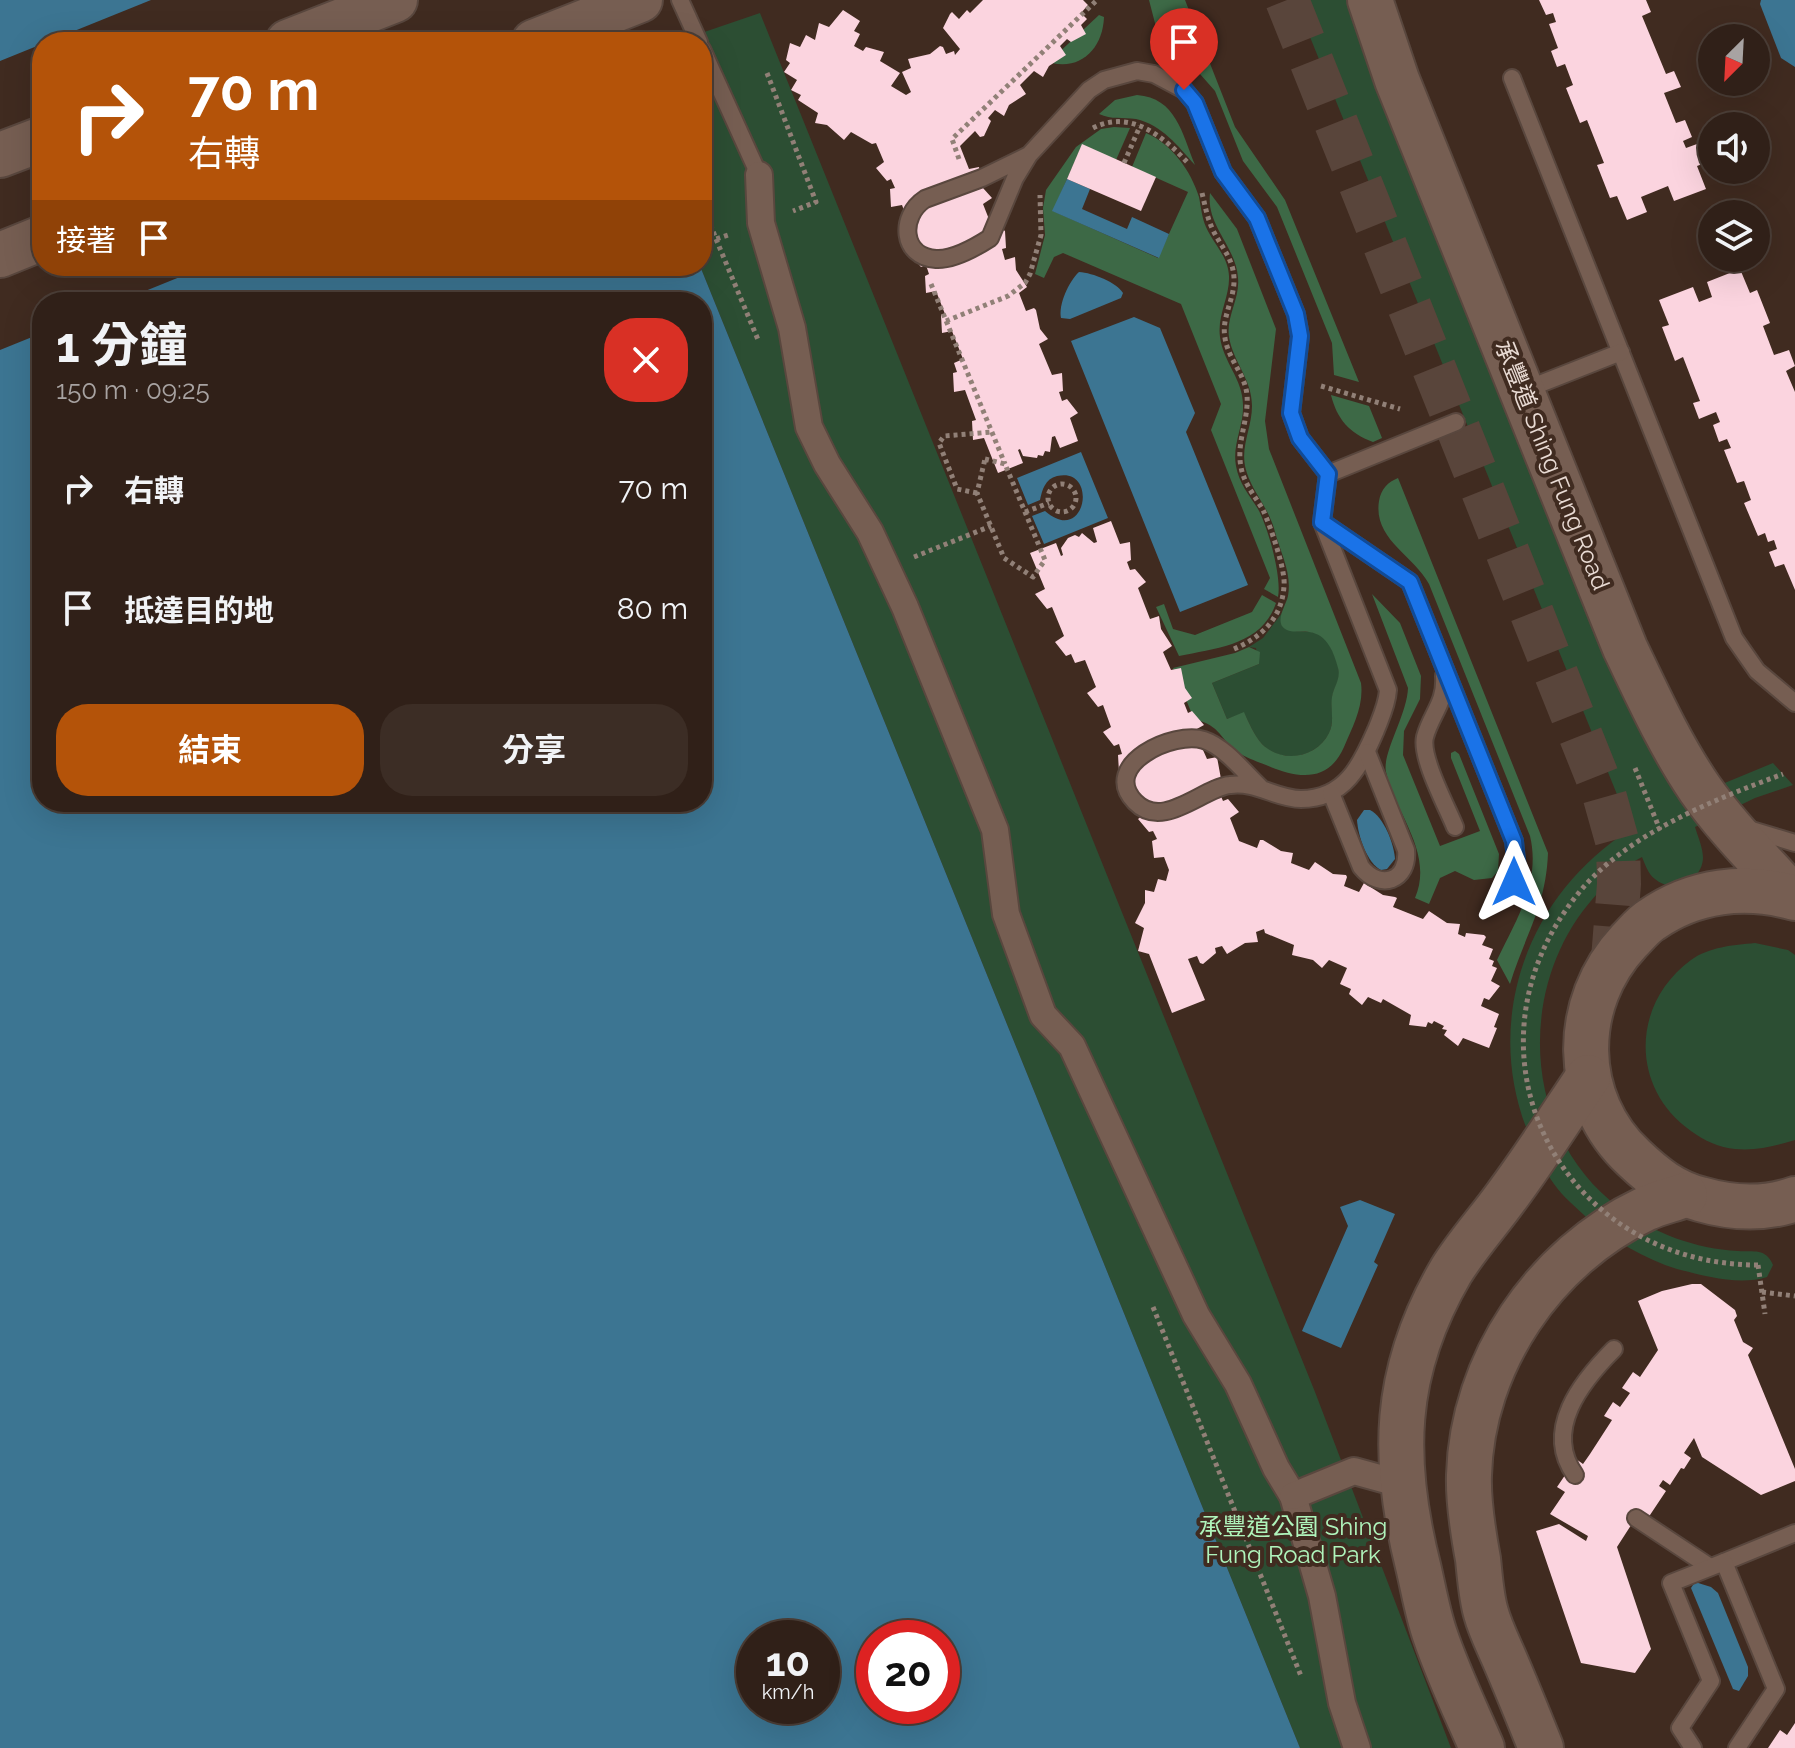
<!DOCTYPE html>
<html lang="zh-TW">
<head>
<meta charset="utf-8">
<style>
	:root { --surface:#302018; --page:#3c2d25; --text:#f1f3f6; --muted:#a8a3a2; --line:#4b3e37; --accent:#b45309 }
	body { margin:0; font-family:Raleway,"Noto Sans TC",sans-serif; background:var(--page); color:var(--text); height:100vh; display:flex; flex-direction:column; font-size:30px; white-space:nowrap }
	* { box-sizing:border-box; margin:0 }
	p { font-size:26px; color:var(--muted) }
	.icon { flex:none; width:44px; height:44px; fill:none; stroke:currentColor; stroke-width:2; stroke-linecap:round; stroke-linejoin:round }
	.map { position:relative; flex:1; overflow:hidden }
	.details { position:absolute; left:32px; top:292px; width:680px; height:520px; display:flex; flex-direction:column; background:var(--surface); border-radius:32px; box-shadow:0 8px 32px #0002,0 0 0 2px var(--line) }
	.details>* { flex:none }
	.hud { position:absolute; left:32px; top:32px; width:680px; height:244px; border-radius:32px; box-shadow:0 8px 32px #0002,0 0 0 2px var(--line); background:#b45309; color:#fff; overflow:hidden }
	.needle { width:52px; rotate:204deg }
	.buttons { position:absolute; left:1698px; top:24px; display:grid; gap:16px }
	.buttons a { display:grid; place-items:center; width:72px; height:72px; border-radius:50%; background:var(--surface); box-shadow:0 8px 32px #0002,0 0 0 2px var(--line); font-size:40px }
	.speed { position:absolute; left:736px; top:1620px; display:flex; gap:16px; font-size:40px; font-weight:700; text-align:center }
	.speed>* { display:grid; place-content:center; width:104px; height:104px; border-radius:50%; background:var(--surface); box-shadow:0 8px 32px #0002,0 0 0 2px var(--line); line-height:1 }
	.speed small { font-size:20px; font-weight:400 }
	.speed .limit { border:12px solid #d22; background:#fff; color:#111 }
	.pin { position:absolute; display:grid; place-items:center; width:68px; height:68px; color:#fff; margin:-82px -34px; border-radius:50% 50% 50% 0; rotate:-45deg; box-shadow:0 0 8px #0007 }
	.pin .icon { rotate:45deg }
	.me { position:absolute; width:88px; margin:-44px; rotate:0deg; stroke-linejoin:round; filter:drop-shadow(0 0 6px #0008) }
	.turn { display:flex; align-items:center; gap:28px; height:168px; padding:0 24px; font-size:36px }
	.turn .icon { width:104px; height:104px; stroke-width:2.5 }
	.turn b { display:block; font-size:56px; line-height:68px }
	.then { display:flex; align-items:center; height:76px; padding:0 24px; background:#0003; gap:16px; font-size:30px }
	.round { display:grid; place-items:center; flex:none; width:84px; height:84px; border-radius:32px; background:var(--page) }
	.head { display:flex; align-items:center; justify-content:space-between; height:136px; padding:0 24px }
	h1 { font-size:48px; font-weight:700; line-height:60px }
	.button { display:flex; gap:16px; margin-top:auto; padding:16px 24px }
	.button a { flex:1; height:92px; border-radius:32px; background:var(--accent); color:#fff; font-size:32px; font-weight:700; line-height:92px; text-align:center }
	.button a+a { background:var(--page); color:var(--text) }
	ul { padding:0; list-style:none }
	li { display:flex; align-items:center; gap:24px; height:120px; padding:0 24px }
	li div { flex:1 }
	li b { display:block; font-size:30px }
	li em { font-style:normal }
	.map>svg:first-child { display:block }
	.green { fill:#2c4e33 }
	.forest { fill:#3d6946 }
	.water { fill:#3c7592; fill-rule:evenodd }
	.pier { fill:#402b20 }
	.building { fill:#fbd4df }
	.lines { fill:none; stroke-linecap:round; stroke-linejoin:round }
	.secondary-tunnel { stroke:#59453b; stroke-width:44; stroke-dasharray:44 22; stroke-linecap:butt }
	.service-casing { stroke:#59473e; stroke-width:20 }
	.pedestrian-casing { stroke:#59473e; stroke-width:30 }
	.secondary-casing { stroke:#59473e; stroke-width:48 }
	.path { stroke:#918077; stroke-width:5; stroke-dasharray:4 4; stroke-linecap:butt }
	.service { stroke:#765e52; stroke-width:16 }
	.pedestrian { stroke:#765e52; stroke-width:26 }
	.secondary { stroke:#765e52; stroke-width:44 }
	.path-bridge { stroke:#918077; stroke-width:5; stroke-dasharray:4 4; stroke-linecap:butt }
	.route-casing { stroke:#114b97; stroke-width:20 }
	.route { stroke:#1a73e8; stroke-width:14 }
	.labels { text-anchor:middle; stroke-width:8; stroke-linejoin:round; paint-order:stroke }
	.street-label { font-size:24px; fill:#e9dbd4; stroke:#402b20 }
	.park-label { font-size:24px; fill:#aff4bb; stroke:#402b20 }
</style>
</head>
<body>
<div class="map">
<svg width="1795" height="1748" viewBox="0 0 1795 1748">
	<rect width="100%" height="100%" fill="#402b20"/>
	<g class="green">
		<path d="M1295 0H1361L1686 799 1773 763 1793 785 1755 798 1695 827C1698 837 1703 848 1703 858 1702 882 1672 894 1655 879 1648 874 1645 864 1642 857 1626 865 1612 879 1600 891 1515 978 1519 1134 1620 1208 1653 1233 1696 1249 1738 1251 1754 1252 1766 1248 1773 1265L1767 1277C1739 1286 1705 1276 1677 1269 1645 1259 1614 1241 1588 1219 1577 1208 1563 1197 1554 1184 1546 1173 1540 1159 1534 1146 1479 1030 1523 897 1631 829Z"/>
		<path d="M760 13 1315 1392 1451 1748H1300L700 266H702V42H675Z"/>
		<path d="M1282 613 1283 626C1296 637 1316 625 1327 641 1333 649 1340 667 1339 676 1338 684 1332 691 1332 700 1331 711 1334 720 1330 731 1319 757 1283 765 1263 745 1254 736 1250 724 1244 713L1227 719 1212 683 1259 664 1256 648 1249 647 1263 638Z"/>
		<path d="M1755 943 1788 950 1795 955V1140C1775 1146 1757 1151 1735 1149 1720 1148 1703 1140 1691 1131 1630 1088 1631 1004 1691 960 1709 947 1733 945 1755 943Z"/>
	</g>
	<g class="forest">
		<path d="M1149 0H1185L1235 127 1285 200 1359 382 1334 375 1332 343 1277 207 1243 161 1215 91 1200 74 1168 47 1157 31Z"/>
		<path d="M1099 15 1104 17C1103 47 1082 70 1052 63L1053 58Z"/>
		<path d="M1137 95C1176 98 1182 133 1195 165 1178 146 1162 125 1136 119 1122 117 1112 120 1099 114L1115 100Z"/>
		<path d="M1114 127 1130 128 1116 160 1082 145 1053 211 1158 258 1188 192 1132 167 1146 133C1172 144 1191 171 1199 197 1201 207 1202 218 1206 227 1214 245 1228 256 1229 276 1230 297 1217 315 1220 337 1223 362 1243 379 1243 405 1244 426 1232 444 1236 466 1239 483 1249 495 1258 509 1268 527 1282 577 1278 597L1264 589 1270 578 1211 430 1221 404 1181 304 1063 253 1054 257 1044 278 1035 274 1045 235 1043 208 1046 190 1076 147 1101 129Z"/>
		<path d="M1210 193 1237 229 1276 329 1265 421 1269 449 1361 683C1364 706 1353 726 1344 747 1328 784 1296 778 1266 765 1256 761 1246 758 1238 752 1219 739 1222 726 1194 719L1173 668 1235 653 1249 647 1260 652 1259 664 1212 683 1227 719 1244 712C1249 723 1254 735 1262 744 1282 764 1317 758 1329 733 1335 721 1330 709 1332 697 1334 686 1341 679 1338 668 1324 612 1293 642 1282 626 1277 617 1286 605 1288 596 1292 573 1281 554 1275 532 1269 507 1250 490 1245 466 1241 445 1252 427 1252 406 1252 379 1233 362 1229 337 1226 316 1240 299 1238 278 1236 246 1206 226 1210 193Z"/>
		<path d="M1331 395 1369 406 1382 438 1373 442C1349 433 1337 419 1331 395Z"/>
		<path d="M1398 478 1548 853C1546 907 1525 935 1510 984L1497 960C1516 920 1541 882 1530 836L1429 584C1413 555 1373 539 1379 501 1381 489 1388 482 1398 478Z"/>
		<path d="M1372 594 1400 623 1421 676 1420 699 1404 731 1403 755 1440 846 1480 831 1451 758V753L1455 751 1459 754 1499 854 1498 871 1492 878 1474 880 1455 871 1440 878 1429 904 1415 898C1434 853 1396 815 1386 772 1382 753 1407 715 1408 688Z"/>
		<path d="M1262 595 1276 603C1262 645 1217 648 1179 656L1156 607 1164 604 1173 629 1195 635 1252 612Z"/>
	</g>
	<g class="water">
		<path d="M0 0H591L608 42H42V266H700L1300 1748H0ZM42 302H702V802H42ZM754 1638H822V1706H754ZM874 1638H942V1706H874Z"/>
		<path d="M1761 0H1795V67L1781 58 1760 4Z"/>
		<path d="M1067 179 1090 189 1082 209 1127 229 1132 217 1169 234 1159 258 1052 211Z"/>
		<path d="M1079 272C1093 273 1116 282 1123 293L1121 298 1070 319 1061 318C1058 305 1069 281 1079 272Z"/>
		<path d="M1134 317 1160 328 1195 413 1186 432 1248 585 1180 612 1071 341Z"/>
		<path d="M1081 452 1108 518 1044 544 1032 516 1045 511C1086 547 1099 466 1057 476 1045 479 1042 490 1040 500L1028 505 1017 478Z"/>
		<path d="M1364 810H1370C1384 817 1394 844 1395 859L1387 869 1381 870C1367 863 1358 836 1357 820Z"/>
		<path d="M1360 1200 1395 1214 1374 1262 1378 1265 1341 1348 1302 1331 1348 1226 1340 1207Z"/>
		<path d="M1695 1582 1711 1587 1718 1593 1748 1667V1676L1739 1691 1733 1689 1691 1588Z"/>
	</g>
	<g class="pier">
		<path d="M151 0H591L608 42H47Z"/>
		<path d="M42 44V266H207L118 302H42V333L0 350V61Z"/>
	</g>
	<g class="building">
		<path d="M983 0H1083L1088 5 1081 13 1087 19 1081 25 1086 34 1071 42 1067 39 1060 46 1066 55 1049 66 1043 77 1034 71 1020 85 1026 94 1009 105 1004 116 995 110 988 118 991 121 984 136 980 137 975 131 960 146 969 169 979 167 983 188 992 198 983 204 994 232 1002 229 1005 231 1006 248 1002 249 1005 260 1015 257 1016 270 1027 287 1019 293 1026 311 1034 308 1036 310 1040 329 1048 339 1039 344 1052 375 1062 373 1063 391 1059 392 1062 401 1067 399 1078 413 1070 418 1078 441 1060 448 1055 436 1052 437 1050 452 1045 451 1043 456 1038 455 1037 458 1023 456 1020 449 1018 450 1023 463 998 473 984 438 973 440 972 421 976 420 965 390 954 392 953 373 957 372 954 363 963 359 952 331 942 333 941 315 945 314 936 291 926 293 925 276 929 274 926 265 921 267 911 255 918 248 902 205 891 207 890 189 895 188 891 179 887 181 876 168 884 162 876 143 872 144 851 132 844 140 827 125 815 123 818 113 798 100 801 95 791 90 797 80 784 72 790 63 786 60 790 43 800 47 806 35 815 40 819 23 829 27 843 10 860 21 854 31 860 34 854 46 863 51 866 47 884 52 880 61 900 73 891 86 906 95 911 92 902 72 911 68 908 59 930 54 940 46 943 47 946 54 954 51 955 55 960 49 943 28 950 14 952 12 959 19 967 10 970 13Z"/>
		<path d="M1539 0H1646L1651 12 1642 16 1666 74 1674 71 1681 87 1664 93 1676 123 1685 120 1692 137 1683 141 1686 148 1697 144 1705 163 1697 166 1706 189 1674 201 1668 186 1641 197 1647 212 1627 220 1617 196 1610 198 1597 165 1604 163 1587 120 1580 123 1566 88 1573 85 1565 64 1557 67 1551 51 1558 48 1549 24 1556 22 1553 13 1546 15Z"/>
		<path d="M1082 144 1156 177 1141 211 1067 179Z"/>
		<path d="M1740 269 1750 293 1757 290 1770 323 1763 326 1774 355 1789 350 1795 366 1786 371 1795 392V590L1784 564 1775 567 1769 552 1777 549 1774 540 1768 542 1765 533 1758 536 1744 503 1751 500 1744 481 1737 483 1724 450 1731 448 1727 439 1719 442 1713 425 1720 422 1716 412 1699 419 1693 403 1700 401 1683 357 1675 361 1662 327 1669 325 1659 300 1693 287 1699 302 1712 297 1707 282Z"/>
		<path d="M1111 521 1120 544 1130 542 1131 560 1127 562 1130 570 1135 569 1146 582 1138 588 1150 619 1159 616 1161 629 1172 646 1163 652 1171 670 1181 668 1185 688 1192 698 1184 703 1188 713 1192 711 1204 725 1195 730 1203 750 1207 759 1217 757 1221 779 1229 787 1220 794 1223 801 1228 799 1239 812 1230 818 1239 841 1257 848 1260 840H1263L1281 851 1293 853 1291 863 1309 870 1315 862 1333 874 1346 875 1347 877 1344 886 1359 892 1364 883 1383 895 1395 897 1397 898 1393 907 1423 919 1429 911 1447 923 1460 924 1458 934 1465 937 1466 933 1484 935 1486 937 1482 945 1493 949 1489 959 1494 961 1492 966 1497 968 1491 981 1500 986 1489 1000 1484 998 1481 1006 1499 1014 1494 1027 1497 1028 1489 1048 1463 1038 1458 1046 1444 1035 1447 1030 1442 1029 1444 1026 1434 1021 1432 1024 1428 1022 1426 1027 1409 1025 1411 1015 1383 999 1381 1003 1368 997 1362 1005 1349 994 1351 989 1340 984 1347 968 1329 960 1322 968 1313 960 1292 955 1294 945 1265 933 1264 929 1256 932 1258 942 1245 943 1227 954 1222 946 1215 948 1216 953 1203 964 1200 963 1197 956 1188 959 1205 1000 1172 1013 1149 954 1138 951 1144 928 1135 923 1145 903V890L1154 892 1158 879 1166 881 1169 870 1164 857 1154 858 1152 841 1157 839 1153 831 1149 832 1138 819 1146 813 1129 771 1119 772 1118 755 1122 754 1119 744 1114 746 1103 732 1111 727 1103 705 1098 707 1087 693 1096 687 1085 660 1075 663 1071 654 1066 656 1055 642 1064 636 1052 607 1047 609 1035 594 1045 589 1030 553 1056 543 1061 556 1063 555 1061 548 1068 538 1075 535 1079 537 1082 533 1094 543 1097 542 1093 528Z"/>
		<path d="M1692 1284H1701L1735 1310 1737 1316 1734 1320 1743 1342 1753 1348 1748 1355 1795 1469V1481L1761 1495 1702 1457 1694 1438 1684 1453 1691 1458 1684 1469 1681 1468 1670 1485 1663 1480 1659 1486 1666 1491 1646 1521 1635 1519 1617 1547 1651 1649 1635 1673 1581 1663 1536 1531 1559 1524 1586 1541 1588 1536 1550 1514 1565 1492 1557 1487 1576 1459 1583 1464 1590 1454 1612 1420 1604 1416 1613 1402 1620 1407 1630 1393 1622 1388 1633 1372 1640 1377 1658 1350 1638 1301 1662 1291Z"/>
		<path d="M1795 1723V1748H1768L1780 1730 1787 1735Z"/>
	</g>
	<g class="lines">
		<path class="secondary-tunnel" d="M1287 0 1604 794 1618 844 1619 884 1613 959"/>
		<g class="service-casing">
			<g id="service">
				<path d="M680 0 699 42"/>
				<path d="M702 49 759 175"/>
				<path d="M1512 78 1734 638 1757 671 1795 703"/>
				<path d="M1029 155 982 178 925 199C899 216 901 257 936 259 953 260 976 247 990 238L1015 178 1029 155 1089 90 1104 80 1137 71 1154 74 1184 90 1195 103 1223 172 1257 218 1296 314 1300 336 1291 413 1300 438 1328 474 1322 522 1410 582 1514 841 1517 869 1508 895"/>
				<path d="M1522 391 1621 352"/>
				<path d="M1328 474 1456 422"/>
				<path d="M1444 676C1446 703 1431 714 1425 737 1420 757 1447 807 1455 827"/>
				<path d="M1260 787C1244 772 1225 747 1204 740 1174 730 1099 765 1135 802 1163 831 1202 788 1230 785 1256 781 1276 799 1301 799 1345 799 1361 765 1376 730 1381 717 1387 705 1388 690L1322 522"/>
				<path d="M1331 793 1361 867C1380 891 1409 881 1406 850L1367 752"/>
				<path d="M1745 828 1795 843"/>
				<path d="M1575 1475C1543 1430 1581 1382 1614 1349"/>
				<path d="M1636 1518 1710 1567"/>
				<path d="M1724 1562 1795 1533"/>
				<path d="M1693 1748 1680 1728 1711 1681 1671 1583 1724 1562 1776 1689 1737 1748"/>
			</g>
		</g>
		<g class="pedestrian-casing">
			<g id="pedestrian">
				<path d="M759 175 761 223 792 328 809 427 827 464 870 532 905 607 995 830 1006 914 1043 1015 1072 1046 1196 1315 1238 1384 1276 1468 1293 1496 1322 1596 1342 1703 1357 1748"/>
				<path d="M1293 1496 1354 1471 1401 1484"/>
			</g>
		</g>
		<g class="secondary-casing">
			<g id="secondary">
				<path d="M1370 0 1397 80 1625 648C1648 696 1670 745 1700 789 1727 828 1762 862 1793 897"/>
				<path d="M288 42 395 0"/>
				<path d="M534 42 640 0"/>
				<path d="M0 155 42 139"/>
				<path d="M0 255 42 238"/>
				<path d="M1795 898C1745 884 1694 890 1651 920 1643 925 1636 934 1629 941 1571 1003 1571 1100 1634 1158 1654 1177 1673 1192 1700 1199 1731 1208 1764 1210 1795 1199"/>
				<path d="M1482 1748C1466 1711 1448 1674 1435 1635 1428 1615 1424 1592 1419 1570 1391 1460 1392 1372 1451 1271 1467 1245 1488 1222 1506 1197 1535 1158 1561 1117 1588 1077"/>
				<path d="M1541 1748C1529 1718 1517 1688 1504 1658 1498 1644 1490 1628 1486 1613 1481 1596 1480 1577 1478 1559 1473 1532 1468 1502 1469 1475 1472 1363 1544 1257 1645 1209 1657 1203 1672 1200 1685 1195"/>
			</g>
		</g>
		<g class="path">
			<path d="M767 73 816 202 793 211"/>
			<path d="M1093 128C1130 109 1163 136 1187 162"/>
			<path d="M959 159 952 139 1097 0"/>
			<path d="M1124 163 1140 126"/>
			<path d="M1202 193C1205 205 1207 217 1212 228 1220 246 1233 257 1234 278 1235 299 1221 317 1225 338 1228 359 1245 374 1247 395 1249 420 1236 442 1241 467 1244 484 1255 496 1263 510 1270 525 1286 571 1284 586 1282 618 1262 637 1234 649"/>
			<path d="M702 202 716 239 731 234"/>
			<path d="M716 239 759 342"/>
			<path d="M931 284 1005 464"/>
			<path d="M946 321 1008 296 1025 283 1030 274 1041 235 1040 195"/>
			<path d="M1321 386 1400 409"/>
			<path d="M985 459 1005 464 1045 560 1033 577 1004 558 977 493Z"/>
			<circle cx="1062" cy="498" r="14"/>
			<path d="M977 493 957 489 939 443 944 436 992 432"/>
			<path d="M1025 512 1049 503"/>
			<path d="M914 557 991 526"/>
			<path d="M1635 768 1660 830"/>
			<path d="M1758 1265 1765 1314"/>
			<path d="M1762 1292 1795 1296"/>
			<path d="M1153 1307 1301 1676"/>
		</g>
		<use href="#service" class="service"/>
		<use href="#pedestrian" class="pedestrian"/>
		<use href="#secondary" class="secondary"/>
		<path class="path-bridge" d="M1758 1265C1559 1265 1452 1051 1577 895 1624 835 1713 800 1783 774"/>
	</g>
	<g class="lines">
		<g class="route-casing">
			<path id="route" d="M1184 90 1195 103 1223 172 1257 218 1296 314 1300 336 1291 413 1300 438 1328 474 1322 522 1410 582 1514 841 1517 869 1514 882"/>
		</g>
		<use href="#route" class="route"/>
	</g>
	<g class="labels">
		<g class="street-label">
			<text transform="translate(1552 465) rotate(68)" y="8">承豐道 Shing Fung Road</text>
		</g>
		<g class="park-label">
			<text x="1293" y="1535">承豐道公園 Shing<tspan x="1293" dy="28">Fung Road Park</tspan></text>
		</g>
	</g>
</svg>
<div class="buttons">
<a><svg class="needle" viewBox="-14 -14 28 28"><path d="M0-13l5 13h-10z" fill="#e53935"/><path d="M0 13l5-13h-10z" fill="#a8a3a2"/></svg></a>
<a><svg class="icon" aria-label="sound" viewBox="0 0 24 24"><path d="M4 9h4l5-4v14l-5-4H4zM17 9q2 3 0 6"/></svg></a>
<a><svg class="icon" aria-label="layers" viewBox="0 0 24 24"><path d="M12 4l9 5-9 5-9-5zM3 14l9 5 9-5"/></svg></a>
</div>
<div class="speed"><div>10<small>km/h</small></div><div class="limit">20</div></div>
<div class="pin" style="left:1184px;top:90px;background:#d93025"><svg class="icon" aria-label="arrive" viewBox="0 0 24 24"><path d="M6 21V4h12l-3 4 3 4H6"/></svg></div>
<svg class="me" style="left:1514px;top:882px" viewBox="-20 -20 40 40"><path d="M0-17L14 15 0 8-14 15z" fill="#1a73e8" stroke="#fff" stroke-width="4"/></svg>
<div class="hud">
<div class="turn"><svg class="icon" aria-label="right" viewBox="0 0 24 24"><path d="M7 20v-9h11M14 6l5 5-5 5"/></svg><div><b>70 m</b>右轉</div></div>
<div class="then">接著<svg class="icon" aria-label="arrive" viewBox="0 0 24 24"><path d="M6 21V4h12l-3 4 3 4H6"/></svg></div>
</div>
<section class="details">
<div class="head"><div><h1>1 分鐘</h1><p>150 m · 09:25</p></div><a class="round" style="background:#d93025;color:#fff"><svg class="icon" aria-label="close" viewBox="0 0 24 24"><path d="M6 6l12 12M18 6L6 18"/></svg></a></div>
<ul>
<li><svg class="icon" aria-label="right" viewBox="0 0 24 24"><path d="M7 20v-9h11M14 6l5 5-5 5"/></svg><div><b>右轉</b></div><em>70 m</em></li>
<li><svg class="icon" aria-label="arrive" viewBox="0 0 24 24"><path d="M6 21V4h12l-3 4 3 4H6"/></svg><div><b>抵達目的地</b></div><em>80 m</em></li>
</ul>
<div class="button"><a>結束</a><a>分享</a></div>
</section>
</div>
</body>
</html>
